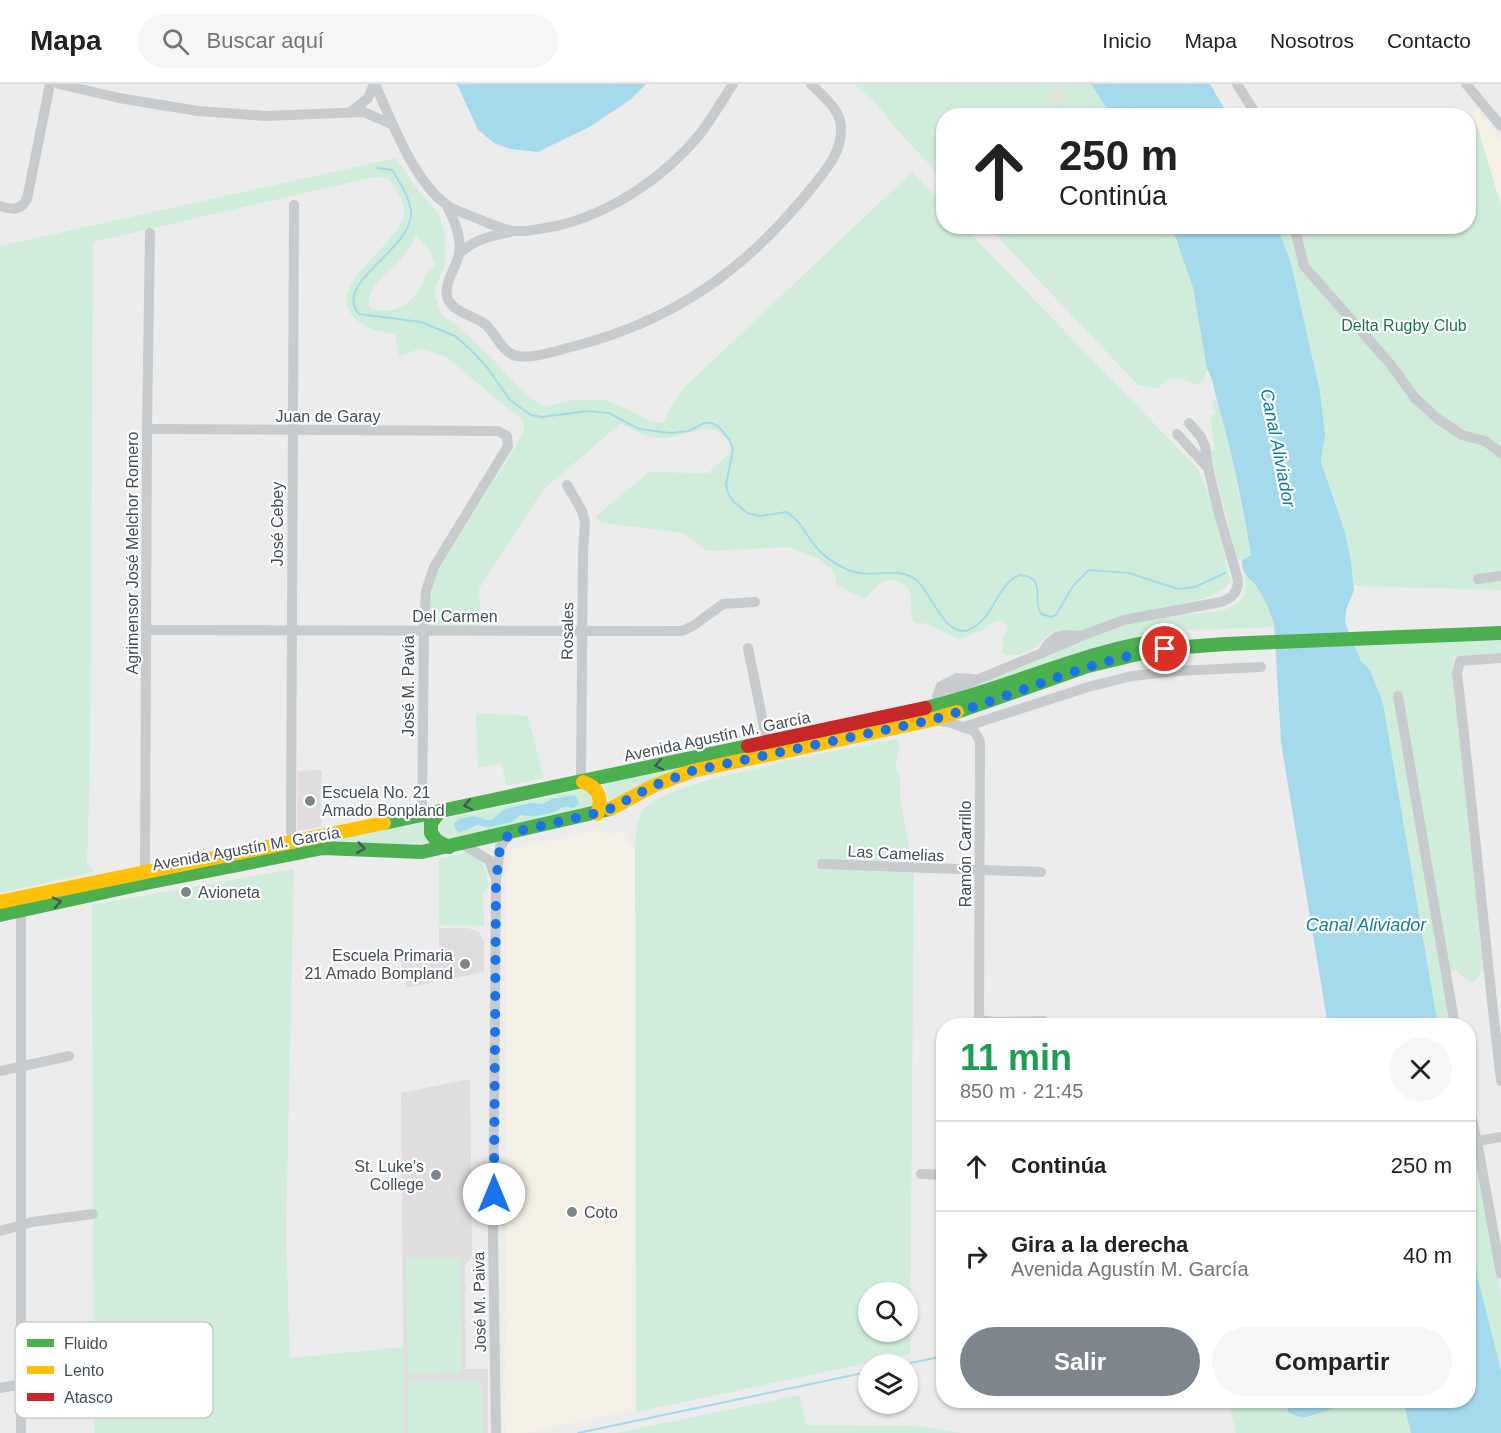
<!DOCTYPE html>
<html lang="es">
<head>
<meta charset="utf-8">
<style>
	:root { --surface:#fff; --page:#f6f6f6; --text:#222; --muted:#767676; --line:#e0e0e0; --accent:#7f858c }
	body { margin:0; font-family:Helvetica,sans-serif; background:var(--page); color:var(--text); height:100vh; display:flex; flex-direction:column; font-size:22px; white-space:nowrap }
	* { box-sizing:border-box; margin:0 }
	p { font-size:20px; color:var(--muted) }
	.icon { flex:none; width:33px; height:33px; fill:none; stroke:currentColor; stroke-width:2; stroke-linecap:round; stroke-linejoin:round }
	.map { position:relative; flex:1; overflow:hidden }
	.side { position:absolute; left:936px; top:934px; width:540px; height:390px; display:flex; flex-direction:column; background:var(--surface); border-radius:24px; box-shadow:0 2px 4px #0004 }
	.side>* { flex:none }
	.banner { position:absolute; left:936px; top:24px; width:540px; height:126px; border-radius:24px; box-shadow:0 2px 4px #0004; background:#fff; color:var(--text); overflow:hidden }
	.tools { position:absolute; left:858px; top:1198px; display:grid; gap:12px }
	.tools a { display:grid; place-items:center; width:60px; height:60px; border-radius:50%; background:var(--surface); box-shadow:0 2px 4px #0004; font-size:30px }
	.pin { position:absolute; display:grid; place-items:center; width:51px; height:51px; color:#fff; margin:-26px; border:3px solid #fff; border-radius:50%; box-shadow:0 2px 6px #0007 }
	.me { position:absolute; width:66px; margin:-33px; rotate:0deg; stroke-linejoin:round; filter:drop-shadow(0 0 4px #0008) }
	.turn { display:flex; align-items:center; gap:21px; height:126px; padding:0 24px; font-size:27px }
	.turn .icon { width:78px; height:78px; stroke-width:2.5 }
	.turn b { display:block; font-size:42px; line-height:51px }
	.round { display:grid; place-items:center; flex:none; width:63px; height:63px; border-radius:32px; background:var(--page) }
	.head { display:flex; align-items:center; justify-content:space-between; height:102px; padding:0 24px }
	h1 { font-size:36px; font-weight:700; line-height:45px; color:#1e9e55 }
	.button { display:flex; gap:12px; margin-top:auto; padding:12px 24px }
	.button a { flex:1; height:69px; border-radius:36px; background:var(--accent); color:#fff; font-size:24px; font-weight:700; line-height:69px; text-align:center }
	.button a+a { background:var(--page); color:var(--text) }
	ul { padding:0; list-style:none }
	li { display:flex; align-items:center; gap:18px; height:90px; padding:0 24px; border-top:2px solid var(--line) }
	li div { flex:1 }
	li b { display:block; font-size:22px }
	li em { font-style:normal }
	header { display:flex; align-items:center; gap:36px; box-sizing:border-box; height:84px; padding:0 30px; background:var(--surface); border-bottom:2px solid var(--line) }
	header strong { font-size:28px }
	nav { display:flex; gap:33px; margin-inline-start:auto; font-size:21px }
	.search { width:420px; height:54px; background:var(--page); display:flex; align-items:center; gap:15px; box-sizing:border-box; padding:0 21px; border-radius:33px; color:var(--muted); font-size:22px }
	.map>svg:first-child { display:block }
	.commercial { fill:#f5f0e6 }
	.education { fill:#dfddde }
	.green { fill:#d0eddc; fill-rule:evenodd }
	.sand { fill:#e5e2db }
	.water { fill:#a4daeb }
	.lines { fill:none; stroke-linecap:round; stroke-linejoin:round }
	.stream { stroke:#a4daeb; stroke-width:2 }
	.street { stroke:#c8cbcd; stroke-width:10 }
	.fast { stroke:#4caf50; stroke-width:14 }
	.slow { stroke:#ffc107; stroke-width:14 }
	.jam { stroke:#c62828; stroke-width:14 }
	.oneway { stroke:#455857 }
	.route { stroke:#1a73e8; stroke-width:10; stroke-dasharray:0 18 }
	.poi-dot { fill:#7f858c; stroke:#fff; stroke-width:2 }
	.labels { text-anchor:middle; stroke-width:4.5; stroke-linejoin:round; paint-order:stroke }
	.park-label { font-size:16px; fill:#177749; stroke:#fff }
	.street-label { font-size:16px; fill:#444e58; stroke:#fff }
	.poi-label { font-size:16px; fill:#444e58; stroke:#fff; text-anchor:start }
	.water-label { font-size:18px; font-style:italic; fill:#0d7fa2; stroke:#fff }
	.key { fill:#fff; stroke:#c7cacd; stroke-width:1.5 }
	.key-label { font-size:16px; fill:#444e58 }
</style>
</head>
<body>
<header>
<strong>Mapa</strong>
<div class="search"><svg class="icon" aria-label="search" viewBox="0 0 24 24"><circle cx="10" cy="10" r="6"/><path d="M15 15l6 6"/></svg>Buscar aquí</div>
<nav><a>Inicio</a><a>Mapa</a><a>Nosotros</a><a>Contacto</a></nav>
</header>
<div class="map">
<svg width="1501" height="1349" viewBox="0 0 1501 1349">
	<rect width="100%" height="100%" fill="#edecec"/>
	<g class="commercial">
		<path d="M1472 19 1501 55V122L1477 42Z"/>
		<path d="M602 745 608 753 624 746 627 762H635L636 1325 525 1349H507L505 1346 506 789 512 765Z"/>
	</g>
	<g class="education">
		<path d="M322 686 321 742 297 747 298 687Z"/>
		<path d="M439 844H468L479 848 484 858V888L407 904 400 873 439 865Z"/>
		<path d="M470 995 472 1172 465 1182 466 1285H488V1349H404L401 1009Z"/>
	</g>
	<g class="green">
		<path d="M854 0H1091L1111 31 944 32 943 95 898 47 874 17Z"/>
		<path d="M1477 42 1501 122V506L1353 502 1351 477 1345 448 1321 378 1325 350 1320 308 1291 179 1277 143 1468 142 1469 45Z"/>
		<path d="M396 74 415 102 439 130 445 151V181L434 207 441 230 459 243 490 272 522 307 544 323 572 316H604L630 326 651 338H664L672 320 687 301 912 88 943 121 944 142 964 143 1197 384C1208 402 1221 448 1225 470 1226 480 1227 487 1231 497 1215 522 1144 524 1115 535 1104 539 1092 545 1081 548 1072 550 1063 544 1054 548 1046 551 1043 558 1036 563 1028 568 1010 575 1002 569L1003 554 1008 542 1001 536 993 538 981 547 959 555 924 539 916 540 912 536C909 513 917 500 888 495L878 501 864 515 837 501 834 488 819 475 788 463 707 467 683 449 602 439 595 433 649 388 708 389 729 370 730 359C726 355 721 349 716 347 699 340 678 355 660 354 646 354 633 346 621 339L543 406 479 505 481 543 428 544 433 498 437 488 511 370 524 347V339L519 332 500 318 446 273 420 265 399 272 395 250C386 248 375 247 367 243 321 218 364 184 386 159 392 152 402 141 404 132 406 118 395 104 388 94L374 93 93 158 90 684 87 779 94 788 0 809V162ZM416 152 430 167 435 181C432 185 427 188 425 192 423 196 423 201 420 205 407 224 391 231 370 224 363 204 391 187 403 173 408 167 412 158 416 152Z"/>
		<path d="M988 143H1172L1193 204 1207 285C1201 313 1190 293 1175 294 1168 294 1163 300 1158 304L1138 301Z"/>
		<path d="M1217 315 1225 340 1251 471 1242 476 1237 475 1210 368 1215 365 1210 332 1215 330 1212 319Z"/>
		<path d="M1244 491C1260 504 1272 523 1274 543L1192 546 1145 551 1114 559 999 600 950 611C1007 587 1065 559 1125 541 1142 536 1161 532 1179 530 1197 528 1217 531 1233 522 1247 516 1247 505 1244 491Z"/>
		<path d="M1501 556V569L1453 573 1484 885 1473 899 1466 896 1455 885 1445 895 1454 942H1438L1383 619 1370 586 1361 577 1353 560Z"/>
		<path d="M476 629 528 632 544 694 506 702 502 679 478 684Z"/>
		<path d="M897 655 899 662 896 683 900 696V712L914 791 910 1270 636 1328 635 762C636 752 636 739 641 730 653 704 745 687 773 681L778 678ZM868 1209H908V1248H868Z"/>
		<path d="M708 676 609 720 606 707 602 699Z"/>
		<path d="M585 705 594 709 593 723 590 725 446 755C440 753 438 749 437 743L443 735Z"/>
		<path d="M425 735 432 760 410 764 353 757H320Z"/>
		<path d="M468 768C486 776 485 784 489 802L483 810 484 842 439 841V775Z"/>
		<path d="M294 785 286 1149 290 1274 403 1263 404 1349H94L92 821Z"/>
		<path d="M1468 1025 1501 1213V1286L1478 1195 1469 1136Z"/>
		<path d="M406 1174H460L462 1289 408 1290Z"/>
		<path d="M481 1296 482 1349H408V1297Z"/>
		<path d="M800 1311 806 1341 916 1342 962 1349H616Z"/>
		<path d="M1228 1317H1286L1288 1328 1311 1333C1343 1315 1369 1317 1403 1317L1411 1349H1236Z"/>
	</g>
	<path class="sand" d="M1056 6 1064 7 1066 15 1061 17 1059 20H1055L1050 16V11Z"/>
	<g class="water">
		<path d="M457 0H646L630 16 591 42 538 68 511 65 494 59 478 46Z"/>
		<path d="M1091 0H1210L1228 31H1111Z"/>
		<path d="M1172 143H1277L1291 179 1320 308 1325 350 1321 378 1345 448 1351 477 1354 506 1346 526 1345 539 1361 577 1370 586 1383 619 1438 942H1328L1281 658 1274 539C1270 528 1266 518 1260 508 1252 493 1242 495 1242 476L1251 471C1242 419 1232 367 1217 316 1214 305 1213 294 1207 285L1193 204Z"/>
		<path d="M575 711 579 719 574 724C557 721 563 726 550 729 540 732 530 733 520 731L512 738 489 743 477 741 459 749 454 743V739L460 735 474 732 487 736H492L504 725 531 719 543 720 552 715Z"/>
		<path d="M1469 1136 1478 1195 1501 1286V1349H1411L1403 1317H1468Z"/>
		<path d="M1286 1317H1355C1341 1320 1312 1334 1302 1333 1297 1333 1293 1330 1288 1328Z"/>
	</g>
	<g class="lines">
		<g class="stream">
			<path d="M377 84 392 86C399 97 410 114 411 128 413 166 332 198 359 230L421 238 455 252 471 266 486 282 510 316 531 331 542 333 588 327 609 329 639 345 670 349 689 347 704 339H712L719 343 729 355 733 365 726 401 728 409 733 417 747 429 760 432 786 428C801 436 805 450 815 462 823 472 837 481 848 486 870 496 895 481 915 495 930 505 944 554 968 546 995 536 996 499 1020 491 1048 494 1031 515 1041 530L1051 533 1056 531 1073 502 1089 486 1129 489 1178 505 1195 503 1225 489"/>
			<path d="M901 1281 944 1272"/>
			<path d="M578 1349 868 1288"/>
		</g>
		<g class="street">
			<path d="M59 0 119 14 198 27 266 32 364 28 393 41"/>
			<path d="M375 0C391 36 414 98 447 121 455 127 467 130 476 134 488 139 502 146 515 147 528 148 543 144 556 142 610 130 665 93 700 50 712 34 722 17 733 0"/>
			<path d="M1237 0 1257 32"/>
			<path d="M1466 0 1501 42"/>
			<path d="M352 27 368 14 374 0"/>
			<path d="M294 121 291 745 293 758 298 763"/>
			<path d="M0 122C12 126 21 127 27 115L50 0"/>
			<path d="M447 122C454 136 462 153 459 169 457 185 438 205 451 220 460 231 476 232 486 241 496 250 503 270 517 272 535 275 558 266 575 262 675 236 745 186 809 107 824 88 842 70 841 44 841 26 823 12 811 0"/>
			<path d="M1294 142 1304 182 1391 281 1415 314 1438 335 1462 351 1485 357 1501 369"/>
			<path d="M459 170C474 155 491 152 510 148"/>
			<path d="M147 345 498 347 507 352 508 362 434 483 426 507 424 547 422 731"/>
			<path d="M1177 350 1207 383"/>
			<path d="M567 401 582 427 585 438 583 468 581 690 583 698"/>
			<path d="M1478 495 1501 492"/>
			<path d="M146 546 682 547 693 542 723 520 755 518"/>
			<path d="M748 564 767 658"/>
			<path d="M1042 569 1077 554"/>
			<path d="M1501 574 1460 577 1457 589C1473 724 1485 861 1501 997"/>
			<path d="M1398 612 1455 942"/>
			<path d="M939 621 944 612 952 606 1042 569 1048 560 1056 553 1064 551 1081 552 1124 536 1221 518C1232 514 1238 509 1238 496L1218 426 1208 383 1205 362 1201 353 1189 339"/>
			<path d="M939 621 937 612 941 602 957 594 974 595"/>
			<path d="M937 637 948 638 974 647 980 657 979 942"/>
			<path d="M964 643 1088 603 1132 592 1178 587 1261 583"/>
			<path d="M462 760 489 776 495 792"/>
			<path d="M822 780 1041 788"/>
			<path d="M145 788 147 345 150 149"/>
			<path d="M979 936 995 938 1044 937"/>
			<path d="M0 987 69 972"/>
			<path d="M1468 1018 1477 1057 1501 1190"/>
			<path d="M1477 1057 1501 1053"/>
			<path d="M921 1090 944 1091"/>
			<path d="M0 1147 32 1138 93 1130"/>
			<path d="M0 1304 87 1288"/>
			<path d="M21 1349V826"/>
			<path d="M496 1349 493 1153 496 798 500 763 510 749"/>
		</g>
		<g class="fast">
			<path d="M925 624C1009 605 1087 564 1172 555"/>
			<path d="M957 628 1088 582 1159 565 1225 560 1501 549"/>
			<path d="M440 727 431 739V749L437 757 449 763"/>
			<path d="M384 739 748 662"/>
			<path d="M0 831 146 799 323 764 422 768 610 725"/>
		</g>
		<g class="slow">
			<path d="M583 698C599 704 603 714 597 730"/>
			<path d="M610 725 653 702 692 687 927 637 957 628"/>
			<path d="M0 818 384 739"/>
		</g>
		<path class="jam" d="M748 662 925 624"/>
	</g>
	<defs><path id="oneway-chevron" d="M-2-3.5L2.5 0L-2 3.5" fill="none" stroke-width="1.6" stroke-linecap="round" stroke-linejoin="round" transform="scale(1.5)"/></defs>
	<g class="oneway">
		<use href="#oneway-chevron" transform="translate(659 681) rotate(168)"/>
		<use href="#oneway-chevron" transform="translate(468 721) rotate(168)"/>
		<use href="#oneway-chevron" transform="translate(361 764) rotate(7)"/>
		<use href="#oneway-chevron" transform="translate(57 818) rotate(-13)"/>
	</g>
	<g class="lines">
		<path class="route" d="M494 1110 496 798 500 763 510 749 606 727 653 702 692 687 927 637C1007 616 1083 577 1165 565"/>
	</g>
	<g class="poi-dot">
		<circle cx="310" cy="717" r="6"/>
		<circle cx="186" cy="808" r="6"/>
		<circle cx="465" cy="880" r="6"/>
		<circle cx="436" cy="1091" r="6"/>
		<circle cx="572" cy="1128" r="6"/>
	</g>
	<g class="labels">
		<g class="park-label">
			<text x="1404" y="247">Delta Rugby Club</text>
		</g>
		<g class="street-label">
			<text x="328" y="338">Juan de Garay</text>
			<text transform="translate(277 440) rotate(-90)" y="6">José Cebey</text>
			<text transform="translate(132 469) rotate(-90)" y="6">Agrimensor José Melchor Romero</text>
			<text x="455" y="538">Del Carmen</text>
			<text transform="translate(567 547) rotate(-89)" y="6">Rosales</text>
			<text transform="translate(408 602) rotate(-90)" y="6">José M. Pavía</text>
			<text transform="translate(717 652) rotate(-12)" y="6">Avenida Agustín M. García</text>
			<text transform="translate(246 764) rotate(-10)" y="6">Avenida Agustín M. García</text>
			<text transform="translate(896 769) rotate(3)" y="6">Las Camelias</text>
			<text transform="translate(965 770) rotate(-90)" y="6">Ramón Carrillo</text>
			<text transform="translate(479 1218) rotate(-91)" y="6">José M. Paiva</text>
		</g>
		<g class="poi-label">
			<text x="322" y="714">Escuela No. 21<tspan x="322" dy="18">Amado Bonpland</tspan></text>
			<text x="198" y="814">Avioneta</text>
			<text x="453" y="877" text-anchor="end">Escuela Primaria<tspan x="453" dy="18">21 Amado Bompland</tspan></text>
			<text x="424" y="1088" text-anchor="end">St. Luke's<tspan x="424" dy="18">College</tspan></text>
			<text x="584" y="1134">Coto</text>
		</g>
		<g class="water-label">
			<text transform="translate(1278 364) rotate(79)" y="6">Canal Aliviador</text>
			<text x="1366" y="847">Canal Aliviador</text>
		</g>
	</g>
	<rect x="15" y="1238" width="198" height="96" rx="9" class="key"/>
	<rect x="27" y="1255" width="27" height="8" fill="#4caf50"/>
	<rect x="27" y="1282" width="27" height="8" fill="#ffc107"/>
	<rect x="27" y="1309" width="27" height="8" fill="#c62828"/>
	<g class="key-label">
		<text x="64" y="1265">Fluido</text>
		<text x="64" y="1292">Lento</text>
		<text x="64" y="1319">Atasco</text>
	</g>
</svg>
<div class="tools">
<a><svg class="icon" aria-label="search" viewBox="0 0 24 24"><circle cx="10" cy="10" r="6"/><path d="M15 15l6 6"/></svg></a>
<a><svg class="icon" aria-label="layers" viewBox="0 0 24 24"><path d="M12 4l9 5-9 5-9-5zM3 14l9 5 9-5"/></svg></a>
</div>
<div class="pin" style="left:1165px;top:565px;background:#d93025"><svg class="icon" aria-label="arrive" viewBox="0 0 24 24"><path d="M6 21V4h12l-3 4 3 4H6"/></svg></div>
<svg class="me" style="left:494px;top:1110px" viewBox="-20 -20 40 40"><circle r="19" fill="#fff"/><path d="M0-13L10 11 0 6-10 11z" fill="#1a73e8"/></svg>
<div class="banner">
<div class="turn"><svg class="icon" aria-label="ahead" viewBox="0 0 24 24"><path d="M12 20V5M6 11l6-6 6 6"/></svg><div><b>250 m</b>Continúa</div></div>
</div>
<section class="side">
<div class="head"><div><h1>11 min</h1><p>850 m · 21:45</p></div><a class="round"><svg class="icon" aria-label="close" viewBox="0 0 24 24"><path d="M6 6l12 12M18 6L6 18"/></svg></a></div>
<ul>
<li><svg class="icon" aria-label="ahead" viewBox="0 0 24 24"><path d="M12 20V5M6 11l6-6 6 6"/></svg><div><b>Continúa</b></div><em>250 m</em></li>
<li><svg class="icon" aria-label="right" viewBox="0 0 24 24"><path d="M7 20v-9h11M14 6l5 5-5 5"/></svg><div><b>Gira a la derecha</b><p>Avenida Agustín M. García</p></div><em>40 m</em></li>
</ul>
<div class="button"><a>Salir</a><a>Compartir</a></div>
</section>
</div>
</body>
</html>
